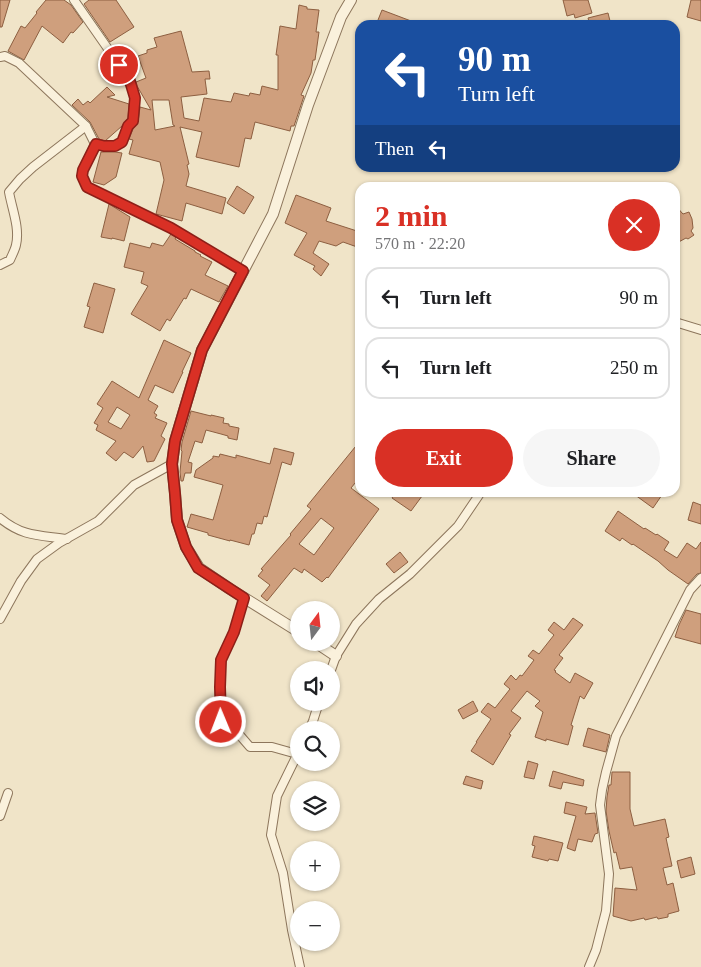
<!DOCTYPE html>
<html lang="en">
<head>
<meta charset="utf-8">
<style>
	:root { --surface:#fff; --page:#f6f6f6; --text:#202124; --muted:#757577; --line:#e0e0e0; --accent:#d93025 }
	body { margin:0; font-family:"Times New Roman",serif; background:var(--page); color:var(--text); height:100vh; display:flex; flex-direction:column; font-size:19px; white-space:nowrap }
	* { box-sizing:border-box; margin:0 }
	p { font-size:16px; color:var(--muted) }
	.icon { flex:none; width:28px; height:28px; fill:none; stroke:currentColor; stroke-width:2; stroke-linecap:round; stroke-linejoin:round }
	.map { position:relative; flex:1; overflow:hidden }
	.panel { position:absolute; left:355px; top:182px; width:325px; height:315px; display:flex; flex-direction:column; background:var(--surface); border-radius:15px; box-shadow:0 1px 4px #0004 }
	.panel>* { flex:none }
	.hud { position:absolute; left:355px; top:20px; width:325px; height:152px; border-radius:15px; box-shadow:0 1px 4px #0004; background:#1a4fa0; color:#fff; overflow:hidden }
	.needle { width:32px; rotate:15deg }
	.buttons { position:absolute; left:290px; top:601px; display:grid; gap:10px }
	.buttons a { display:grid; place-items:center; width:50px; height:50px; border-radius:50%; background:var(--surface); box-shadow:0 1px 4px #0004; font-size:25px }
	.pin { position:absolute; display:grid; place-items:center; width:42px; height:42px; color:#fff; margin:-21px; border:2px solid #fff; border-radius:50%; box-shadow:0 1px 5px #0007 }
	.me { position:absolute; width:55px; margin:-28px; rotate:359deg; stroke-linejoin:round; filter:drop-shadow(0 0 4px #0008) }
	.turn { display:flex; align-items:center; gap:18px; height:105px; padding:0 20px; font-size:22px }
	.turn .icon { width:65px; height:65px; stroke-width:2.5 }
	.turn b { display:block; font-size:35px; line-height:42px }
	.then { display:flex; align-items:center; height:48px; padding:0 20px; background:#0003; gap:10px; font-size:19px }
	.round { display:grid; place-items:center; flex:none; width:52px; height:52px; border-radius:26px; background:var(--page) }
	.overview { display:flex; align-items:center; justify-content:space-between; height:85px; padding:0 20px }
	h1 { font-size:30px; font-weight:800; line-height:38px; color:var(--accent) }
	.button { display:flex; gap:10px; margin-top:auto; padding:10px 20px }
	.button a { flex:1; height:58px; border-radius:30px; background:var(--accent); color:#fff; font-size:20px; font-weight:800; line-height:58px; text-align:center }
	.button a+a { background:var(--page); color:var(--text) }
	ul { padding:0; list-style:none }
	li { display:flex; align-items:center; gap:15px; height:62px; margin:0 10px 8px; padding:0 10px; border:2px solid var(--line); border-radius:15px }
	li div { flex:1 }
	li b { display:block; font-size:19px }
	li em { font-style:normal }
	.map>svg:first-child { display:block }
	.building { fill:#cf9f7d; stroke:#8d5f41; fill-rule:evenodd }
	.lines { fill:none; stroke-linecap:round; stroke-linejoin:round }
	.minor-casing { stroke:#8d765c; stroke-width:10 }
	.tertiary-casing { stroke:#8d765c; stroke-width:12 }
	.minor { stroke:#faf1dc; stroke-width:8 }
	.tertiary { stroke:#faf1dc; stroke-width:10 }
	.route-casing { stroke:#8d1f18; stroke-width:12 }
	.route { stroke:#d93025; stroke-width:9 }
</style>
</head>
<body>
<div class="map">
<svg width="701" height="967" viewBox="0 0 701 967">
	<rect width="100%" height="100%" fill="#f0e4c8"/>
	<g class="building">
		<path d="M0 0H10L2 27H0Z"/>
		<path d="M46 0H64L71 5 83 22 73 33 71 32 63 43 42 26 24 60 8 51 21 26 25 28 37 13 36 12Z"/>
		<path d="M89 0H116L134 27 110 42 84 4Z"/>
		<path d="M563 0H588L592 13 575 18 574 14 567 16Z"/>
		<path d="M691 0H701V21L687 17Z"/>
		<path d="M299 5 307 7V9L319 10 316 32H319L315 60H313L311 73 301 95 304 96 294 126H291L290 131 255 122 251 139 245 138 239 167 196 157 202 132 180 127 189 164 187 165 189 174 186 186 226 198 222 214 186 203 182 221 156 214 164 180 160 162 129 154 133 140 129 139 133 129 138 122 140 107 151 110 137 86 136 82 146 78 138 56 147 53V50L157 47 154 38 181 31 192 72 209 71 210 79H205L207 94 181 97 184 118 199 121 204 98 231 102 234 93 249 96 250 93 260 95 262 86 278 90V55H276L280 26 296 29ZM152 100H169L173 125 175 126 155 130Z"/>
		<path d="M382 10 419 24V25H398L389 21 387 25H376Z"/>
		<path d="M608 13 610 21 597 25H590L588 18Z"/>
		<path d="M107 87 115 95 107 97 129 104 128 118 122 126 105 141 99 139 90 122 72 105 78 99 83 105 88 101 90 103Z"/>
		<path d="M101 152H115L122 153 116 177 104 185 93 182Z"/>
		<path d="M237 186 254 197 244 214 227 203Z"/>
		<path d="M296 195 331 208 326 221 360 232V248L343 242 336 246 319 241 313 253 329 264 321 276 313 269 315 266 294 255 307 233 285 223Z"/>
		<path d="M109 204 130 217 124 241 112 238V239L101 237Z"/>
		<path d="M675 205 683 214 689 212 692 219 693 228 691 231 694 235 688 239 686 238 675 244Z"/>
		<path d="M171 234 176 237 175 239 195 251V252L201 255 200 256 212 262 205 275 228 286 219 302 191 289 186 299 184 298 170 321 167 319 160 331 131 314 148 286 141 283 144 272 124 267 130 243 150 248 152 243 163 246Z"/>
		<path d="M94 283 115 289 103 333 84 327 90 307 87 306Z"/>
		<path d="M164 340 191 353 182 372H183L173 393 155 385 148 400 158 406 154 413 157 415 155 418 167 423 161 436 165 439 154 461 147 462 143 446 133 458 124 452 116 461 106 453 116 441 96 430 98 425 94 423 103 408 97 404 112 381 139 398ZM117 407 130 415 121 429 108 422Z"/>
		<path d="M191 411 211 416V415L224 418 223 423 229 424V426L239 428 237 440 228 438V436L221 434 206 430 202 443 195 441 188 462 192 463 191 473H185L183 481H181L180 472 182 451 181 450 182 442Z"/>
		<path d="M360 441V477L351 488 379 509 328 578 327 577 322 582 304 569 302 573 294 568 267 601 261 596 270 585 258 576 263 570 261 569 291 535 290 534 311 509 307 506ZM321 518 334 528 314 555 299 544Z"/>
		<path d="M274 448 294 453 291 465 282 462 267 517 264 516 262 524 257 523 254 534H252L249 545 230 540V541L208 535V533L187 527 191 514 213 520 223 485 194 477 196 470 213 458V456L219 457 220 454 236 458V455L270 464Z"/>
		<path d="M396 492H425L411 511 392 498Z"/>
		<path d="M631 492H664L653 508Z"/>
		<path d="M693 502 701 505V524L688 520Z"/>
		<path d="M618 511 644 529 645 528 656 535 657 534 669 542 664 550 677 558 687 543 696 549 701 542V573L697 574 688 584 668 570 658 561 633 544 632 545 622 538 620 541 605 531Z"/>
		<path d="M400 552 408 562 394 573 386 564Z"/>
		<path d="M686 610 701 614V644L675 637 679 625Z"/>
		<path d="M573 618 583 625 559 655 563 658 554 670 556 671 555 672 570 683 575 673 593 683 584 699 580 696 571 725 573 726 568 745 546 739V741L535 737 543 712 535 706 540 701 527 691 511 711 521 718 509 734 511 735 493 765 471 751 477 742H476L491 719 481 712 488 703 495 708 510 689 504 684 511 675 516 680 520 675 522 676 534 660 528 656 533 650 539 654 554 635 548 630 554 622 564 630Z"/>
		<path d="M473 701 478 711 463 719 458 710Z"/>
		<path d="M588 728 610 735 606 752 583 746Z"/>
		<path d="M528 761 538 764 534 779 524 777Z"/>
		<path d="M553 771 584 780 583 786 563 782 561 789 549 786Z"/>
		<path d="M612 772H630V809L634 826 665 819 669 837 666 838 672 866 663 868 667 885 673 883 679 911 668 914V917L658 919 657 917 645 920 644 918 631 921 613 916 615 888 637 890 632 867 620 869 616 852 614 853 609 831 606 811 607 797 609 785H611Z"/>
		<path d="M466 776 483 781 481 789 463 784Z"/>
		<path d="M566 802 587 807 585 814 595 813 598 833 595 834 592 842 578 839 575 851 567 848 576 816 564 813Z"/>
		<path d="M534 836 563 843 558 861 549 859 548 861 532 857 535 846 532 845Z"/>
		<path d="M691 857 695 874 681 878 677 861Z"/>
	</g>
	<g class="lines">
		<g class="minor-casing">
			<g id="minor">
				<path d="M74 0 129 79 135 98 133 121 128 126 122 142 115 146 104 147 95 144"/>
				<path d="M0 57 5 56 19 63 86 126 95 144 83 170 82 176 87 187 171 228 243 271"/>
				<path d="M0 265 10 260C12 255 15 250 16 245 20 228 12 209 9 192L20 179 33 167 86 126"/>
				<path d="M675 322 701 330"/>
				<path d="M0 518C23 537 39 535 67 539"/>
				<path d="M244 598 234 632 221 660 220 687 221 722 237 732 250 747H272L297 754"/>
				<path d="M0 619 21 581 37 559 59 543 98 521 134 485 172 464"/>
				<path d="M331 670 336 656 356 624 379 599 410 574 458 526 481 492"/>
				<path d="M309 730 313 721 319 702"/>
				<path d="M299 751 277 796 271 835 283 873 292 930 300 967"/>
				<path d="M0 816 8 793"/>
				<path d="M589 967 596 950 606 911 609 874 600 805 602 790 606 772 616 736 690 590 701 578"/>
			</g>
		</g>
		<g class="tertiary-casing">
			<g id="tertiary">
				<path d="M299 632 230 589 199 568 186 547 177 520 175 493 172 464 175 441 202 350 273 214 308 105 341 17 351 0"/>
				<path d="M315 642 336 656"/>
			</g>
		</g>
		<use href="#minor" class="minor"/>
		<use href="#tertiary" class="tertiary"/>
	</g>
	<g class="lines">
		<g class="route-casing">
			<path id="route" d="M119 65 129 78 135 98 133 121 128 126 122 142 115 146H104L96 144 83 170 82 176 87 187 171 228 243 271 202 350 175 441 172 464 175 494 177 520 186 547 198 568 244 598 234 632 221 660 220 687 221 722"/>
		</g>
		<use href="#route" class="route"/>
	</g>
</svg>
<div class="buttons">
<a><svg class="needle" viewBox="-14 -14 28 28"><path d="M0-13l5 13h-10z" fill="#e53935"/><path d="M0 13l5-13h-10z" fill="#757577"/></svg></a>
<a><svg class="icon" aria-label="sound" viewBox="0 0 24 24"><path d="M4 9h4l5-4v14l-5-4H4zM17 9q2 3 0 6"/></svg></a>
<a><svg class="icon" aria-label="search" viewBox="0 0 24 24"><circle cx="10" cy="10" r="6"/><path d="M15 15l6 6"/></svg></a>
<a><svg class="icon" aria-label="layers" viewBox="0 0 24 24"><path d="M12 4l9 5-9 5-9-5zM3 14l9 5 9-5"/></svg></a>
<a>+</a>
<a>−</a>
</div>
<div class="pin" style="left:119px;top:65px;background:#d93025"><svg class="icon" aria-label="arrive" viewBox="0 0 24 24"><path d="M6 21V4h12l-3 4 3 4H6"/></svg></div>
<svg class="me" style="left:221px;top:722px" viewBox="-20 -20 40 40"><circle r="17" fill="#d93025" stroke="#fff" stroke-width="3"/><path d="M0-11L8 9 0 5-8 9z" fill="#fff"/></svg>
<div class="hud">
<div class="turn"><svg class="icon" aria-label="left" viewBox="0 0 24 24"><path d="M17 20v-9H6M10 6l-5 5 5 5"/></svg><div><b>90 m</b>Turn left</div></div>
<div class="then">Then<svg class="icon" aria-label="left" viewBox="0 0 24 24"><path d="M17 20v-9H6M10 6l-5 5 5 5"/></svg></div>
</div>
<section class="panel">
<div class="overview"><div><h1>2 min</h1><p>570 m · 22:20</p></div><a class="round" style="background:#d93025;color:#fff"><svg class="icon" aria-label="close" viewBox="0 0 24 24"><path d="M6 6l12 12M18 6L6 18"/></svg></a></div>
<ul>
<li><svg class="icon" aria-label="left" viewBox="0 0 24 24"><path d="M17 20v-9H6M10 6l-5 5 5 5"/></svg><div><b>Turn left</b></div><em>90 m</em></li>
<li><svg class="icon" aria-label="left" viewBox="0 0 24 24"><path d="M17 20v-9H6M10 6l-5 5 5 5"/></svg><div><b>Turn left</b></div><em>250 m</em></li>
</ul>
<div class="button"><a>Exit</a><a>Share</a></div>
</section>
</div>
</body>
</html>
